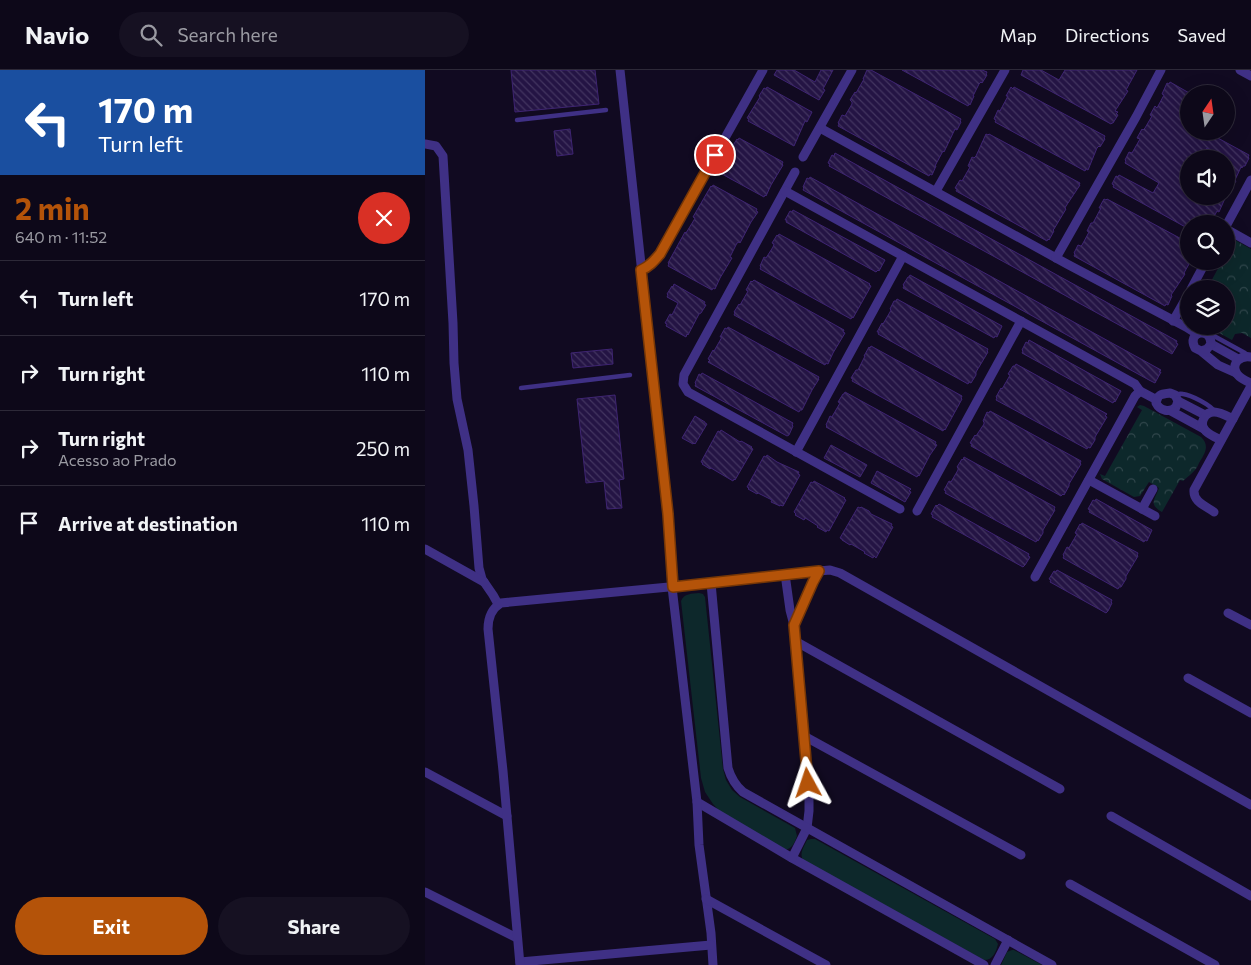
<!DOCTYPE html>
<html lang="en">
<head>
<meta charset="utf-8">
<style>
	:root { --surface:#0d0819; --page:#161122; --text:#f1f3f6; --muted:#9a9aa2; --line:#2d2938; --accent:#b45309 }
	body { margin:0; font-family:Commissioner,sans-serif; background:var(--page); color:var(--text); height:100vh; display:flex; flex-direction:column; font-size:19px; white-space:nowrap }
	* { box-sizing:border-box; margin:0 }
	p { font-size:16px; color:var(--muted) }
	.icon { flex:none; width:28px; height:28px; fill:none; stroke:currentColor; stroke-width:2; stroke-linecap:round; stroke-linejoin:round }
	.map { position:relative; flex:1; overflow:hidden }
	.side { display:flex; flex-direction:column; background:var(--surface); width:425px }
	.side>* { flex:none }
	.banner { background:#1a4fa0; color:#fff; overflow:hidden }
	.needle { width:32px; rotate:13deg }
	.buttons { position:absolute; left:755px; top:15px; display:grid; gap:10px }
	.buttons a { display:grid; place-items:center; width:55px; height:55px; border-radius:50%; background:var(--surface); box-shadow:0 5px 20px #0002,0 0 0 1px var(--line); font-size:25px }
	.pin { position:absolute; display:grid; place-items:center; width:42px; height:42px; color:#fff; margin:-21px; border:2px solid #fff; border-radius:50%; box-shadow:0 1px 5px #0007 }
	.me { position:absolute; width:55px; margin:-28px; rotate:355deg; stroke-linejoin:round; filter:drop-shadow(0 0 4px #0008) }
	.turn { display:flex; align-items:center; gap:18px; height:105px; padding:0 15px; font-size:22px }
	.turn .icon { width:65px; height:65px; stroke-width:2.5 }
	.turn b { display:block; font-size:35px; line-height:42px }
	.round { display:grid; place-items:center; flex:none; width:52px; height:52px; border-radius:26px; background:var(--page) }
	.summary { display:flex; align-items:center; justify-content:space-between; height:85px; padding:0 15px }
	h1 { font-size:30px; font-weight:700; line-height:38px; color:var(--accent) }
	.primary-button { display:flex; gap:10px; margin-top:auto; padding:10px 15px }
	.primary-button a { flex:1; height:58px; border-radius:30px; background:var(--accent); color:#fff; font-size:20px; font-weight:700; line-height:58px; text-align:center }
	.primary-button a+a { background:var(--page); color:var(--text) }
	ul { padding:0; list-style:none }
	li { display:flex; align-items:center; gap:15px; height:75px; padding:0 15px; border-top:1px solid var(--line) }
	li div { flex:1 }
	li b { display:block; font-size:19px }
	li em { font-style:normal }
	header { display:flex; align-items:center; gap:30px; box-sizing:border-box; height:70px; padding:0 25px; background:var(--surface); border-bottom:1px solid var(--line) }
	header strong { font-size:24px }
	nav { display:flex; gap:28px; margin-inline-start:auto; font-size:18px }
	.search { width:350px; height:45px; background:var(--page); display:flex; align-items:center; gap:12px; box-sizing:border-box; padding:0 18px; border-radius:28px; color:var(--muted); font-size:19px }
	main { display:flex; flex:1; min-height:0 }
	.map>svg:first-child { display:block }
	.green { fill:#0d282b }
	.park { fill:url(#park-crowns) }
	.building { fill:url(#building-back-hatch); stroke:#3e2472 }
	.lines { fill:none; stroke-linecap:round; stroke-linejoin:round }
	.service { stroke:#3f3085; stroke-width:4.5 }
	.minor { stroke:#3f3085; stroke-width:9 }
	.route-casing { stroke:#753606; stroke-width:12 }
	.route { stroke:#b45309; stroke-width:9 }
</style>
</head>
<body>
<header>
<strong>Navio</strong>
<div class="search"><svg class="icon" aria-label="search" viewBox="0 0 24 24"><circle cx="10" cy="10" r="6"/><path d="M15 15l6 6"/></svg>Search here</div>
<nav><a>Map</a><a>Directions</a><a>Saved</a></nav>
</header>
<main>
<section class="side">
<div class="banner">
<div class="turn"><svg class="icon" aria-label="left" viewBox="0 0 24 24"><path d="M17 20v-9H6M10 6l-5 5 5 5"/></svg><div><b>170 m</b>Turn left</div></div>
</div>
<div class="summary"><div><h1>2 min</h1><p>640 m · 11:52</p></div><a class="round" style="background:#d93025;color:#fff"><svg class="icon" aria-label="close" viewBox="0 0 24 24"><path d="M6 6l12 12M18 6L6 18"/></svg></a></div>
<ul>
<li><svg class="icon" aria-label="left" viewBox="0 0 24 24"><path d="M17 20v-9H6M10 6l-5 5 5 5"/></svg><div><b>Turn left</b></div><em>170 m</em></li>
<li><svg class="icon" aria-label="right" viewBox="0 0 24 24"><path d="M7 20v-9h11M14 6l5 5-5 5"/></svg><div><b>Turn right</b></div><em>110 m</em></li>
<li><svg class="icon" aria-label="right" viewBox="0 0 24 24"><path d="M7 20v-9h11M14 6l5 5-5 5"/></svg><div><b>Turn right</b><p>Acesso ao Prado</p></div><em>250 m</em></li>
<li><svg class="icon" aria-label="arrive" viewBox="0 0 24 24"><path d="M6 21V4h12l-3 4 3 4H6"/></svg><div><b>Arrive at destination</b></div><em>110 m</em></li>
</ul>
<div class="primary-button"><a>Exit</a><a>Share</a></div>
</section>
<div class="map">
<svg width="826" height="895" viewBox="0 0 826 895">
	<defs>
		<pattern id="park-crowns" width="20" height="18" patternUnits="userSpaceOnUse" patternTransform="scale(1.25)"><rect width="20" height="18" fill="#0d282b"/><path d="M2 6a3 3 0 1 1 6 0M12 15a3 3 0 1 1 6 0" fill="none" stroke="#30464b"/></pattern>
		<pattern id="building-back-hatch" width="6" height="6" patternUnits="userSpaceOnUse" patternTransform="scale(1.25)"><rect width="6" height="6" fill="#241444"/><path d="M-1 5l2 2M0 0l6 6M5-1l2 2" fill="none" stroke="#433560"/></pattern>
	</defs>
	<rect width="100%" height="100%" fill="#110a21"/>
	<g class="green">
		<path d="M274 523 278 524 280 527 298 699 301 710 307 720 315 727 370 758 372 766C370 772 367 779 360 780L298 745 288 734 280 722 276 708 256 531C259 523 267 524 274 523Z"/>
		<path d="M386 769H390L570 869 573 874C571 882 568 890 559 890L378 790C374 783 379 777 382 770Z"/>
		<path d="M587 880H589L617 895H576L582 882Z"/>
	</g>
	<g class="park">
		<path d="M804 169H808L826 179V268L817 263 810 264 807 270 781 256H801V219H782L797 191H801V184L806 176 801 173V171Z"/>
		<path d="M715 335 719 336 776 367C785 376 780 383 774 393 773 395 772 398 770 400 767 404 762 407 758 411L755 410 737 442C723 434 730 430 734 418L724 412 715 426 709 427 677 409 675 404 680 406 717 340 712 337Z"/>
	</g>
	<g class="building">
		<path d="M86 0H170L174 34 90 42Z"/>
		<path d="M352 0H369L390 12 396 0H408L398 19 400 20 394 30 349 5Z"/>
		<path d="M442 0H446L536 49 535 51 536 52 532 60 530 59 519 82 518 81 511 94 510 96H511L507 105 505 104 504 106 413 56 414 54 413 53 417 45 420 46 427 34V32L425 30 430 22 431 23 439 9H438Z"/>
		<path d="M477 0H557L562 2 561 4 562 5 557 13 556 12 554 14 548 26H549L545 35 544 34 543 36Z"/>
		<path d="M598 0H616L634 10 640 0H712L701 20 703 21 690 41 693 42 691 44 693 45 688 53H687L686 54 596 5Z"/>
		<path d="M745 12 766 24H764V61H780L824 85 823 87 824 88 820 96H818L817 98 816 97 810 110 811 111 806 119 801 116V89L782 78 776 89H764V126H801L794 142 792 141 785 154H764V159L688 117 689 115 687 114 691 106 693 107 694 105 728 123 734 113 700 93 701 91 700 90 704 82 707 83 715 69 712 68 717 59 718 60 720 58 727 46 725 45 730 36 732 38 739 25 737 24 742 13 744 14Z"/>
		<path d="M342 17 387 42 382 52 380 51 369 76 323 51 324 49 322 48 335 27 334 26 339 18 341 19Z"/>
		<path d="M586 17 588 19 589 17 680 66 679 68 680 69 675 77 674 76 672 78 663 100 661 99 660 101 570 52 571 50 569 49 573 40 575 41 576 39 583 26H581Z"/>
		<path d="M145 59 148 84 132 86 129 61Z"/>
		<path d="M561 64 563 65 564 64 655 113 654 115H655L641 136 640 138 641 139 629 159 628 160 629 161 624 170 623 169 622 171 531 121 532 119 530 118 535 110 537 111 545 97 543 96 547 87 549 88 551 86Z"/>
		<path d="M314 68 358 92 357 94 358 95 346 115 341 126 340 125 339 127 295 103 296 101 294 100 307 80V77L312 69 313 70Z"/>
		<path d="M410 83 752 271 751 273 753 274 747 284 404 96 405 94 403 93 407 85 409 86Z"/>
		<path d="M385 107 736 300 734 302H736L731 311 730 313 724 310 378 120 379 118 378 117 382 108 384 109Z"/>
		<path d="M288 115 332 139 331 141 333 142 326 152 315 173 314 172 312 173 305 187 307 188 295 208 290 219 288 218 287 220 243 196 244 194 243 193 260 162 261 163 269 150 270 148 268 147 286 116 287 117Z"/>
		<path d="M679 129 681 130 682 129 764 173V194L759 203 760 204 746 225 747 226 743 235 741 234 740 236 649 186 650 184 649 183 653 175 656 176 657 175 664 162 662 161 666 153H668L676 138H674Z"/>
		<path d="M368 140 460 190 454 201 453 200 451 202 361 152 362 150H360L365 141 367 142Z"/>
		<path d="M354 164 445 214 444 215 446 216 428 248 427 247 426 249 335 199 336 197 335 196 339 187 341 188 348 177 349 174 347 173 352 165 353 166Z"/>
		<path d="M485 205 577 256 572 267 570 266 569 268 478 218 479 216 478 215 483 207H484Z"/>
		<path d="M329 210 419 260 418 262 420 263 408 283 403 294 401 293 400 295 309 245 310 243 309 242 314 234 315 235 322 223 323 221 321 220 326 211 327 212Z"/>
		<path d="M249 214 280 232 279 234 281 235 276 243 274 244 263 265 262 264 261 267 241 256 242 254 240 253 245 244 247 245 253 233 242 227 243 225 242 224 247 216 248 217Z"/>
		<path d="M472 229 563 279 562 281 563 282 551 302V305L546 313 544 312 543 314 453 264 454 262H452L457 253 458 254 465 242 466 240 465 239 469 231H471Z"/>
		<path d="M303 257 394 307 393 309H394L387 320 377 340H375L374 342 283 292 285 290 283 289 288 280 289 281 297 267H295L300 258 302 259Z"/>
		<path d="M604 270 696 321 690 332 689 331 688 333 597 283 598 281 597 280 601 272 603 273Z"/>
		<path d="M446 276 537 326 536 328 537 329 520 360 519 359 518 361 427 311 428 309 426 308 431 300H433L440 286H439L444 277 445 278Z"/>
		<path d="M187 279 188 294 148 298 146 283Z"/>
		<path d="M591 294 682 344 680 346 682 347 670 367V370L665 378 663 377 662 379 571 330 572 328 571 327 576 318 577 319 584 307 585 305 583 304 588 296H590Z"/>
		<path d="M277 303 368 353 367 355 368 356 364 365 362 366 270 316 271 314 270 313 274 304 276 305Z"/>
		<path d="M420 322 511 372 510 374 512 375 505 385 494 406 493 405 492 407 401 357 402 356 401 355 405 346 407 347 408 345 415 333 413 332 418 324H419Z"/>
		<path d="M190 325 199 409 194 410 197 438 182 439 179 411 161 413 152 329Z"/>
		<path d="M565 341 656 391 655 393 656 394 644 414V416L639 425 638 424 636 426 546 376 547 374 545 373 550 365 551 366 559 354V352L558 351 562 342 564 343Z"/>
		<path d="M270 346 280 352V353L282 354 270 374 269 373 268 374 257 368Z"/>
		<path d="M296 360 315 372 316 371 318 372 327 377 326 378 328 379 310 410 309 409 308 411 286 398 285 399 277 394 278 393 276 392 293 361 295 362Z"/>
		<path d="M406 375 442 395 435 407 399 388Z"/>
		<path d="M342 385 352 392 374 402 373 404 375 405 358 436 355 435V436L346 432 347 430 333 423 332 424 323 419 324 418 322 417 339 386 341 387Z"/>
		<path d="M539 387 630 437 629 439 630 440 618 460V463L613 471 612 470 611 472 520 423 521 421 519 420 524 411 526 412 533 400V398L532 397 537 389 538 390Z"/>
		<path d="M452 401 486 419 484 421 486 422 480 432 446 413Z"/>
		<path d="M389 411 420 428 419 429 421 430 404 461 402 460 401 462 392 457 393 456 382 449 380 448 379 450 370 445 371 444 369 442 386 412 388 413Z"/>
		<path d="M671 429 727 460 722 471 720 470 719 472 664 442 665 440 663 439 668 430 670 431Z"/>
		<path d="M514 434 604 484 603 486 605 487 600 495 598 497 507 447 508 445 506 444 511 435 512 436Z"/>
		<path d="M433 437 435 438 436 437 444 441 446 444 467 454 466 456 468 457 451 488 449 486 448 488 439 483 440 482 426 474 425 475 417 470V469L415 468Z"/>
		<path d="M657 453 713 483 712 485 713 486 701 506V509L696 517H694L693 519 638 488 639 486 638 485 642 477 644 478 645 476 652 464 650 463 655 454 656 455Z"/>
		<path d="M632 500 687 530 686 532 687 533 683 541 681 543 625 512 626 510 624 509 629 501 631 502Z"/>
	</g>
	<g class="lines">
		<g class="service">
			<path d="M92 50 181 40"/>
			<path d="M785 265 789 266 820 283 823 286"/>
			<path d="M96 318 205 305"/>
			<path d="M750 325C754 324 754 323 758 324 766 325 786 335 790 342"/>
		</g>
		<g class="minor">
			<path d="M195 0 243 444 247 517 272 732 367 788 559 895"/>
			<path d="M815 0 826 6"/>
			<path d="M395 58 642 194 761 257 772 264"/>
			<path d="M0 74 11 76 18 86 28 253 29 293 32 329 43 380 49 436 54 498 57 509 68 525 73 534"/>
			<path d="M378 87 427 0"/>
			<path d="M370 102 259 305 258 314 263 322 475 439"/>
			<path d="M360 121 710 314 715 321 732 330"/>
			<path d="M511 121 580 0"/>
			<path d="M801 156 826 110"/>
			<path d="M801 159 826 173"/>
			<path d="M631 188 711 47 736 0"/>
			<path d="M216 200C224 197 229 191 235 184L338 0"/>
			<path d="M766 219 781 191"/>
			<path d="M748 251 764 223"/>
			<path d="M786 274 813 289"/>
			<path d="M776 281 782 279 786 274C786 256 761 262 770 278L776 281 793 295 811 303"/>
			<path d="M826 287C816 285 805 293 812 304 815 308 821 311 826 313"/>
			<path d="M745 323 750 325 753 331 751 337C745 343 735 341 731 333 732 324 737 324 745 323Z"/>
			<path d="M753 331 780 345"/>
			<path d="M746 341 779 359"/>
			<path d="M796 370C788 366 772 360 779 348 781 344 785 342 789 342 795 342 802 346 808 349"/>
			<path d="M371 382 478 186"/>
			<path d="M664 410 730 446"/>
			<path d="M717 439 728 419"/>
			<path d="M492 441 596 251"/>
			<path d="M789 442C781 436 768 432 769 420L826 316"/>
			<path d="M0 479 59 512"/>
			<path d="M360 504 365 540 369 555 384 729V741L382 758 367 788"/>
			<path d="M610 507 710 326 715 321"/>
			<path d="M286 513 303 698C306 708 310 715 318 722L627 895"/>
			<path d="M803 543 826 555"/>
			<path d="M369 555 388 512 394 501"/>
			<path d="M370 571 635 719"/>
			<path d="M763 608 826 643"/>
			<path d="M379 666 596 785"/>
			<path d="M0 702 82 746"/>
			<path d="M272 732 274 775 286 863 288 895"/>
			<path d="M686 746 826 826"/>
			<path d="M645 814 790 895"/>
			<path d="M0 822 92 868"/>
			<path d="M281 829 401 895"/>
			<path d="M95 892 286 875"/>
			<path d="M95 895 78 701 63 559C63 548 66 539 76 533L286 513 394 501 405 500 415 503 826 735"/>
			<path d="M570 895 583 870"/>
		</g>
	</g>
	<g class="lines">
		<g class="route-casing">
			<path id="route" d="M290 85 235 184C229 191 224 197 216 200L243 444 248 517 394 501 388 512 369 555 383 713"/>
		</g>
		<use href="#route" class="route"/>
	</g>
</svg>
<div class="buttons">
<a><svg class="needle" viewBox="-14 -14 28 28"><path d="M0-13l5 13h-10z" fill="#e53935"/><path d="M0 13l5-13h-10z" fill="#9a9aa2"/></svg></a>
<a><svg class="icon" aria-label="sound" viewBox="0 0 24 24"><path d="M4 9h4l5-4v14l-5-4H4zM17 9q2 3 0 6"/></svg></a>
<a><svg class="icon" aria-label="search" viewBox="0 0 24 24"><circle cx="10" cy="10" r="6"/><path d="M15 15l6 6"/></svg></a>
<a><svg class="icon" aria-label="layers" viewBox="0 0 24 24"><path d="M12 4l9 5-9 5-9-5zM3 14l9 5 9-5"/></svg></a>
</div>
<div class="pin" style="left:290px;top:85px;background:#d93025"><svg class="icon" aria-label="arrive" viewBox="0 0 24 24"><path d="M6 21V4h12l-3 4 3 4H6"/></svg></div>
<svg class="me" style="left:383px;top:713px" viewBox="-20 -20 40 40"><path d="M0-17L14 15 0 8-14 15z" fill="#b45309" stroke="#fff" stroke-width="4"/></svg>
</div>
</main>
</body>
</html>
